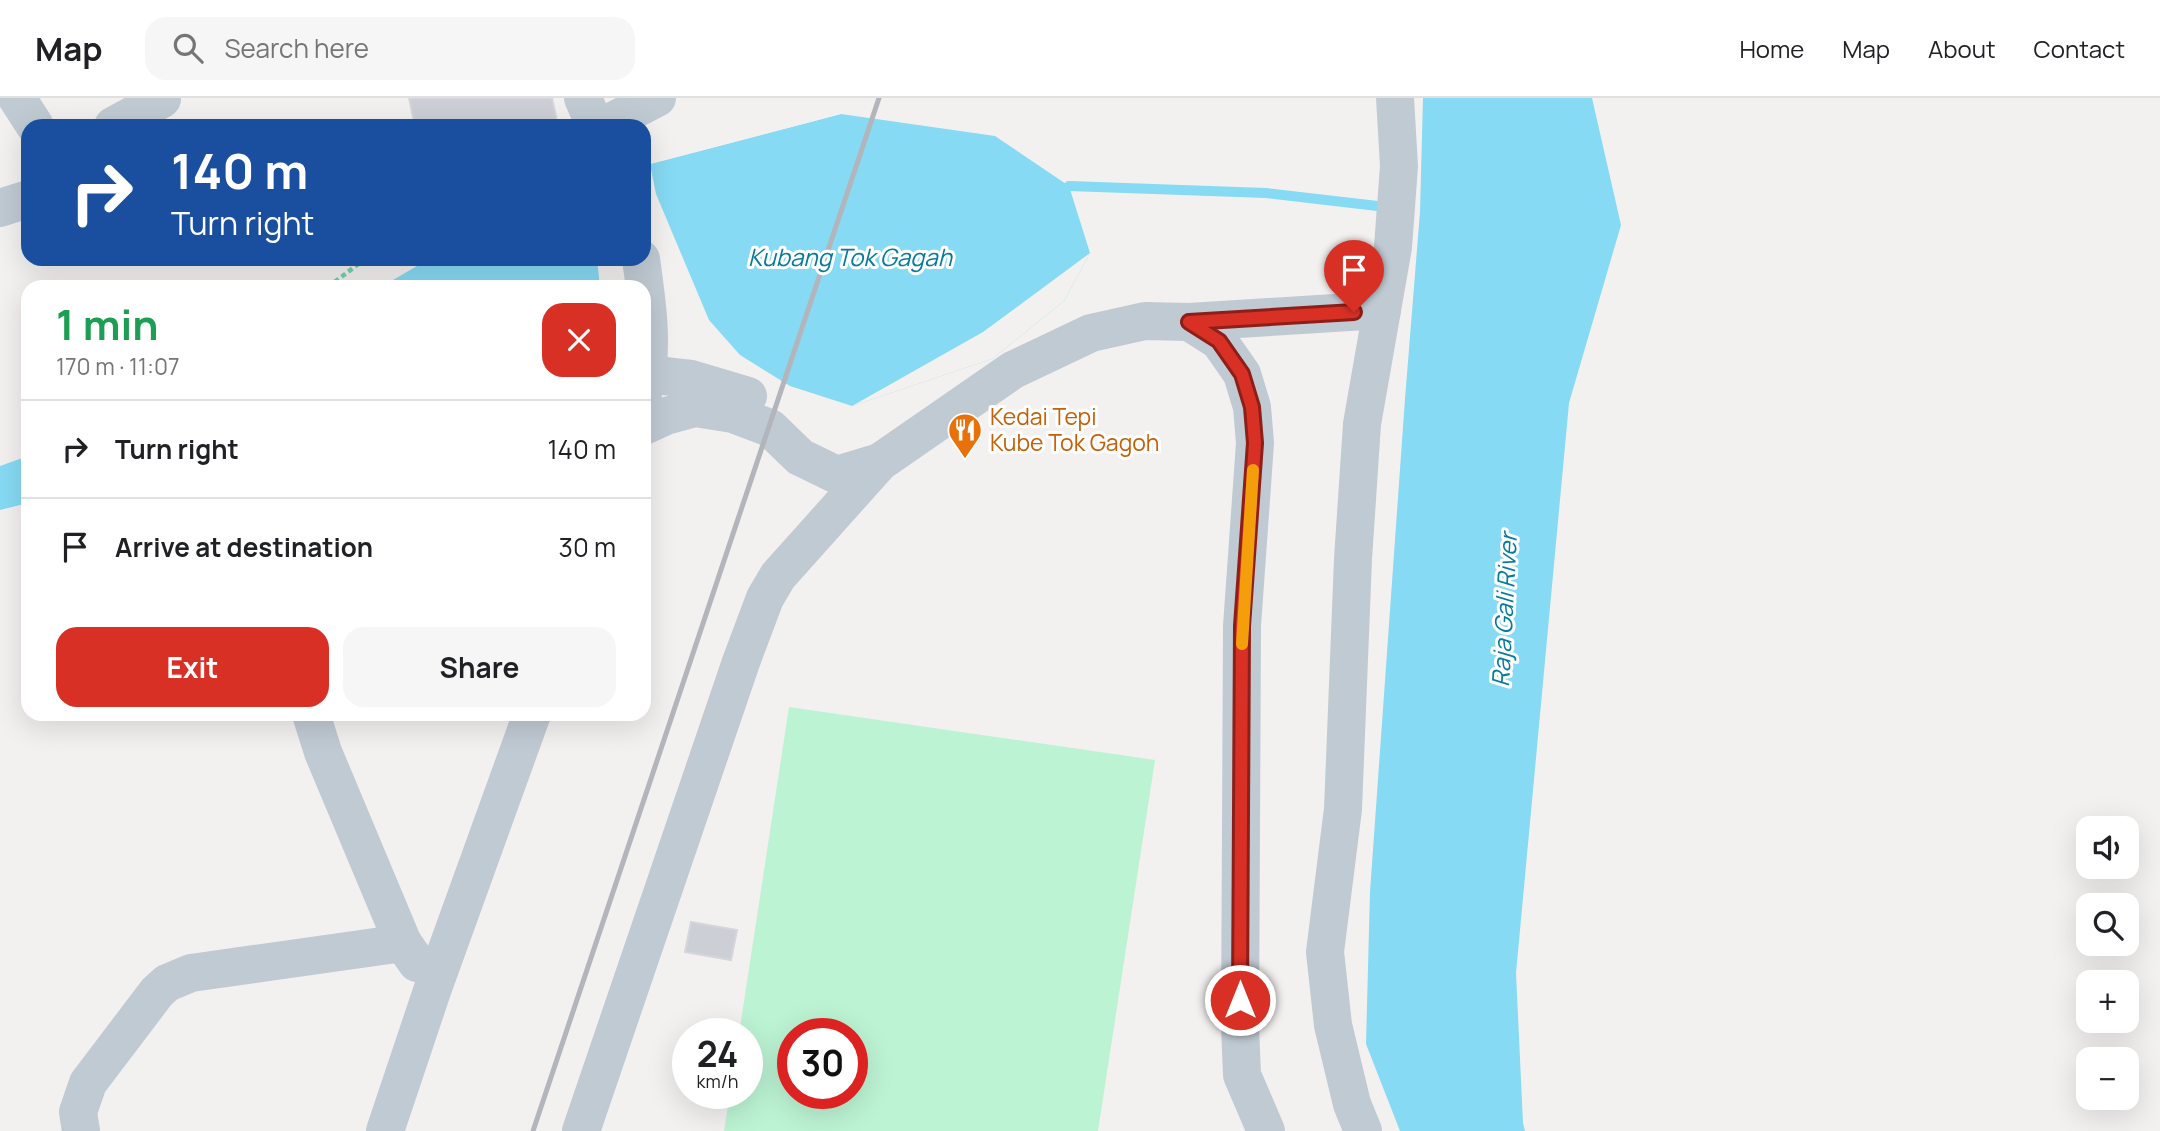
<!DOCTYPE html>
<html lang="en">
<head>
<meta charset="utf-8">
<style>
	:root { --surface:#fff; --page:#f6f6f6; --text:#202124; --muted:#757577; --line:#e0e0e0; --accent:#d93025 }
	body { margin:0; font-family:Manrope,sans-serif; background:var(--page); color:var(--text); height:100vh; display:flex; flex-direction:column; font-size:26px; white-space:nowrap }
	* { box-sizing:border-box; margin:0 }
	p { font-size:23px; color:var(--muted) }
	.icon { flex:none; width:38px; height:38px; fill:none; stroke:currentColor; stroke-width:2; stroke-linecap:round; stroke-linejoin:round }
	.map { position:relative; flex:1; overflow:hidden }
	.side { position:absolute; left:21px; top:182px; width:630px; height:441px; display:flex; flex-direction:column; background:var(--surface); border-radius:21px; box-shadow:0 7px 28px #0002 }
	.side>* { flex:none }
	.banner { position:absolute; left:21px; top:21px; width:630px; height:147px; border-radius:21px; box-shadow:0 7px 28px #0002; background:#1a4fa0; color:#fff; overflow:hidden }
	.controls { position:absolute; left:2076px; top:718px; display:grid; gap:14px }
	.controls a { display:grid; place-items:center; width:63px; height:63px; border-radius:14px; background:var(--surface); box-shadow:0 7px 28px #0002; font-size:35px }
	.speed { position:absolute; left:672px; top:920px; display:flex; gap:14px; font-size:35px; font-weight:700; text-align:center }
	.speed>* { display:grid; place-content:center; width:91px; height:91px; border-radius:50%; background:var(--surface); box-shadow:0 7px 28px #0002; line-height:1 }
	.speed small { font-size:18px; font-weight:400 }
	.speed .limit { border:10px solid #d22; background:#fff; color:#111 }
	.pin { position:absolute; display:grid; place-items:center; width:60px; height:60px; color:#fff; margin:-72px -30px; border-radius:50% 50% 50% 0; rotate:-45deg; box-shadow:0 0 7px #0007 }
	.pin .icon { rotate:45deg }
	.me { position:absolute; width:77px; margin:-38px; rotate:0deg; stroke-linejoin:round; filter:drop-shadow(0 0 5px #0008) }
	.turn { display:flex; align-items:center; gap:24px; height:147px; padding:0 35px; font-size:32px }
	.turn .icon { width:91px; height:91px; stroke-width:2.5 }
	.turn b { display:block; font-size:49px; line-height:60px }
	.round { display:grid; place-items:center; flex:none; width:74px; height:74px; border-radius:21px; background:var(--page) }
	.head { display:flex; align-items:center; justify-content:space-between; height:119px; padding:0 35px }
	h1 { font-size:42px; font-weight:700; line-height:52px; color:#1e9e55 }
	.primary-button { display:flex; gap:14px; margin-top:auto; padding:14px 35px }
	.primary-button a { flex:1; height:80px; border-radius:21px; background:var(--accent); color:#fff; font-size:28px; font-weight:700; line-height:80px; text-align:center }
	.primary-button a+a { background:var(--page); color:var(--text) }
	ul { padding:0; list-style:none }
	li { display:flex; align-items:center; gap:21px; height:98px; padding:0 35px; border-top:2px solid var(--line) }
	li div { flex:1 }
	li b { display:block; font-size:26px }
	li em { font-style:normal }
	header { display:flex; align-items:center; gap:42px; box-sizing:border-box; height:98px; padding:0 35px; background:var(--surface); border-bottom:2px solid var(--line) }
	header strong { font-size:33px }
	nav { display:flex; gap:38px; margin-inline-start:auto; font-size:24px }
	.search { width:490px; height:63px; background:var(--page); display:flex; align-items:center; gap:18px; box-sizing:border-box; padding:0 24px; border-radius:21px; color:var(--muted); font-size:26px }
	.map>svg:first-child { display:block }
	.green { fill:#bcf3d3; fill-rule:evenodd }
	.water { fill:#86daf3 }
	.pier { fill:#f3f0f0 }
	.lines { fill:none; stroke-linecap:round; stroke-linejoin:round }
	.stream { stroke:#86daf3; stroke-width:10 }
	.building { fill:#cccfd5; stroke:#d4d6dc; stroke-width:2 }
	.path { stroke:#71d4a5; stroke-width:4.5; stroke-dasharray:5 3.5; stroke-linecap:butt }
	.minor { stroke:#c0cad3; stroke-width:38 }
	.rail { stroke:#b2b5bb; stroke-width:5 }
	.route-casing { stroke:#8d1f18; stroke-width:18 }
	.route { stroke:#d93025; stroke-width:12 }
	.slow { stroke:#f59e0b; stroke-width:12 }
	.labels { text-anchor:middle; stroke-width:6; stroke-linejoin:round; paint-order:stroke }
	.food-label { font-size:23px; fill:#c56008; stroke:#fff; text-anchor:start }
	.water-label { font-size:24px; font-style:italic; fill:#047a9e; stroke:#fff }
</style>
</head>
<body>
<header>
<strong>Map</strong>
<div class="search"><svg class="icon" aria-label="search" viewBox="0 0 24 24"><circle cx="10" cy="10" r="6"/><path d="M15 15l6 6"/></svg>Search here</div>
<nav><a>Home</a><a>Map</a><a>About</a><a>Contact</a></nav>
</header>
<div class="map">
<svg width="2160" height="1033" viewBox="0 0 2160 1033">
	<rect width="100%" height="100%" fill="#f3f0f0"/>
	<path class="green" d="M789 609 1155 662 1098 1033H724L730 996H747V936H739ZM852 936V996H793V936Z"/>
	<g class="water">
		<path d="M1423 0H1592L1621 127 1569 305 1516 875 1523 1025 1525 1033H1400L1366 946 1370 794 1405 301 1420 114Z"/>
		<path d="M841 16 995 38 1069 88 1090 155 1064 203 992 261 852 308 790 288 740 257 709 222 656 96 650 66Z"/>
		<path d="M429 161H597L600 189H381Z"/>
		<path d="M28 358V405L0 412V368Z"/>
	</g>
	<g class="pier">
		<path d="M828 16H841L650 66 663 59Z"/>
		<path d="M1090 155 1064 203 992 261 852 308 983 234Z"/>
	</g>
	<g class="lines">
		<path class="stream" d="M1069 88 1266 95 1386 109"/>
	</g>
	<g class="building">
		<path d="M409 0H552L558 28H415Z"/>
		<path d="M691 824 737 832 731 862 685 854Z"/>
	</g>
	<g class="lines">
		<path class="path" d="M328 189 365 161"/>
		<g class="minor">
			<path d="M17 0 35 28"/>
			<path d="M583 0 595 28"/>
			<path d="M113 28 162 1"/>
			<path d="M603 28 657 0"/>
			<path d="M0 110 28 101"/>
			<path d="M641 161C647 205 654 248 644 292"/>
			<path d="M1189 224 1382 212"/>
			<path d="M647 276 691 281 748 298"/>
			<path d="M644 328 666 318 695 310 733 316 770 330 800 359 837 377 880 364"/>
			<path d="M311 616 323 654 403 845 417 865"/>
			<path d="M81 1033 78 1014 88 985 157 894 167 885 191 875 403 845"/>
			<path d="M385 1033 433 890 532 616"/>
			<path d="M581 1033 741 564 765 500 778 478 880 364 1013 272 1091 235 1145 223 1189 224 1219 243 1242 276 1252 309 1255 345 1242 528 1240 928 1242 977 1266 1033"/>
			<path d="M1363 1033 1352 1006 1333 927 1325 854 1343 711 1353 461 1362 326 1393 149 1399 68 1395 0"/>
		</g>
		<path class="rail" d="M533 1033 879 0"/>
	</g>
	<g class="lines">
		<g class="route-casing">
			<path id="route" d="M1240 902 1242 528 1255 345 1252 309 1242 276 1219 243 1189 224 1354 214"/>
		</g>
		<use href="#route" class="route"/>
		<path class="slow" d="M1242 546 1253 372"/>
	</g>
	<defs>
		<g id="restaurant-pin" transform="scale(1.75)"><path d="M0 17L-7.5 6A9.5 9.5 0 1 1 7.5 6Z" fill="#e8710a" stroke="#fff"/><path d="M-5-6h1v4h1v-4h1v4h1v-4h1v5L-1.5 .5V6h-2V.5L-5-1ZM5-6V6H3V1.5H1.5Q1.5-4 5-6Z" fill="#fff"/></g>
	</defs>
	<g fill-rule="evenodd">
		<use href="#restaurant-pin" x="965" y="332"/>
	</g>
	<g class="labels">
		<g class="food-label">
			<text x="990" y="327">Kedai Tepi<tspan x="990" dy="26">Kube Tok Gagoh</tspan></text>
		</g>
		<g class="water-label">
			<text x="850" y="168">Kubang Tok Gagah</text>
			<text transform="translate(1505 512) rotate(-87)" y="8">Raja Gali River</text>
		</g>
	</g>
</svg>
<div class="controls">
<a><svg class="icon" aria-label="sound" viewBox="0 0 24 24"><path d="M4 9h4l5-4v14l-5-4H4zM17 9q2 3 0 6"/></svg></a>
<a><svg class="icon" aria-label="search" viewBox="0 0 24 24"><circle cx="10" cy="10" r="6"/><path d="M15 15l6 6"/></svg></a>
<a>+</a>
<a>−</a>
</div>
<div class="speed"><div>24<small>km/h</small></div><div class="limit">30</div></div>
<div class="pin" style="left:1354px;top:214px;background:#d93025"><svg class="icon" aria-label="arrive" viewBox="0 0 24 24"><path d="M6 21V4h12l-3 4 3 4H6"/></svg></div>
<svg class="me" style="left:1240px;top:902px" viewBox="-20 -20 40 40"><circle r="17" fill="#d93025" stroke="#fff" stroke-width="3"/><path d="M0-11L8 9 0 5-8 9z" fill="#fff"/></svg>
<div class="banner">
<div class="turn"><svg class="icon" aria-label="right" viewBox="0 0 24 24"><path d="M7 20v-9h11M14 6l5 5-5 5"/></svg><div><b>140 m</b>Turn right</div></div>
</div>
<section class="side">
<div class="head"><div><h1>1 min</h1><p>170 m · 11:07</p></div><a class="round" style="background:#d93025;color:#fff"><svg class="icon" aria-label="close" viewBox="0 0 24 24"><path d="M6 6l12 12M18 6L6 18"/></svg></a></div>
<ul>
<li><svg class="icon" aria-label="right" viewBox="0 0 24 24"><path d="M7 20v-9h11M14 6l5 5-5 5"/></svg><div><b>Turn right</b></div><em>140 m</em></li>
<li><svg class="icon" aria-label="arrive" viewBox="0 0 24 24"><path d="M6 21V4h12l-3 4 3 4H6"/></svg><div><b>Arrive at destination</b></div><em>30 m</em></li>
</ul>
<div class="primary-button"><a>Exit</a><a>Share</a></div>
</section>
</div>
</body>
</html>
